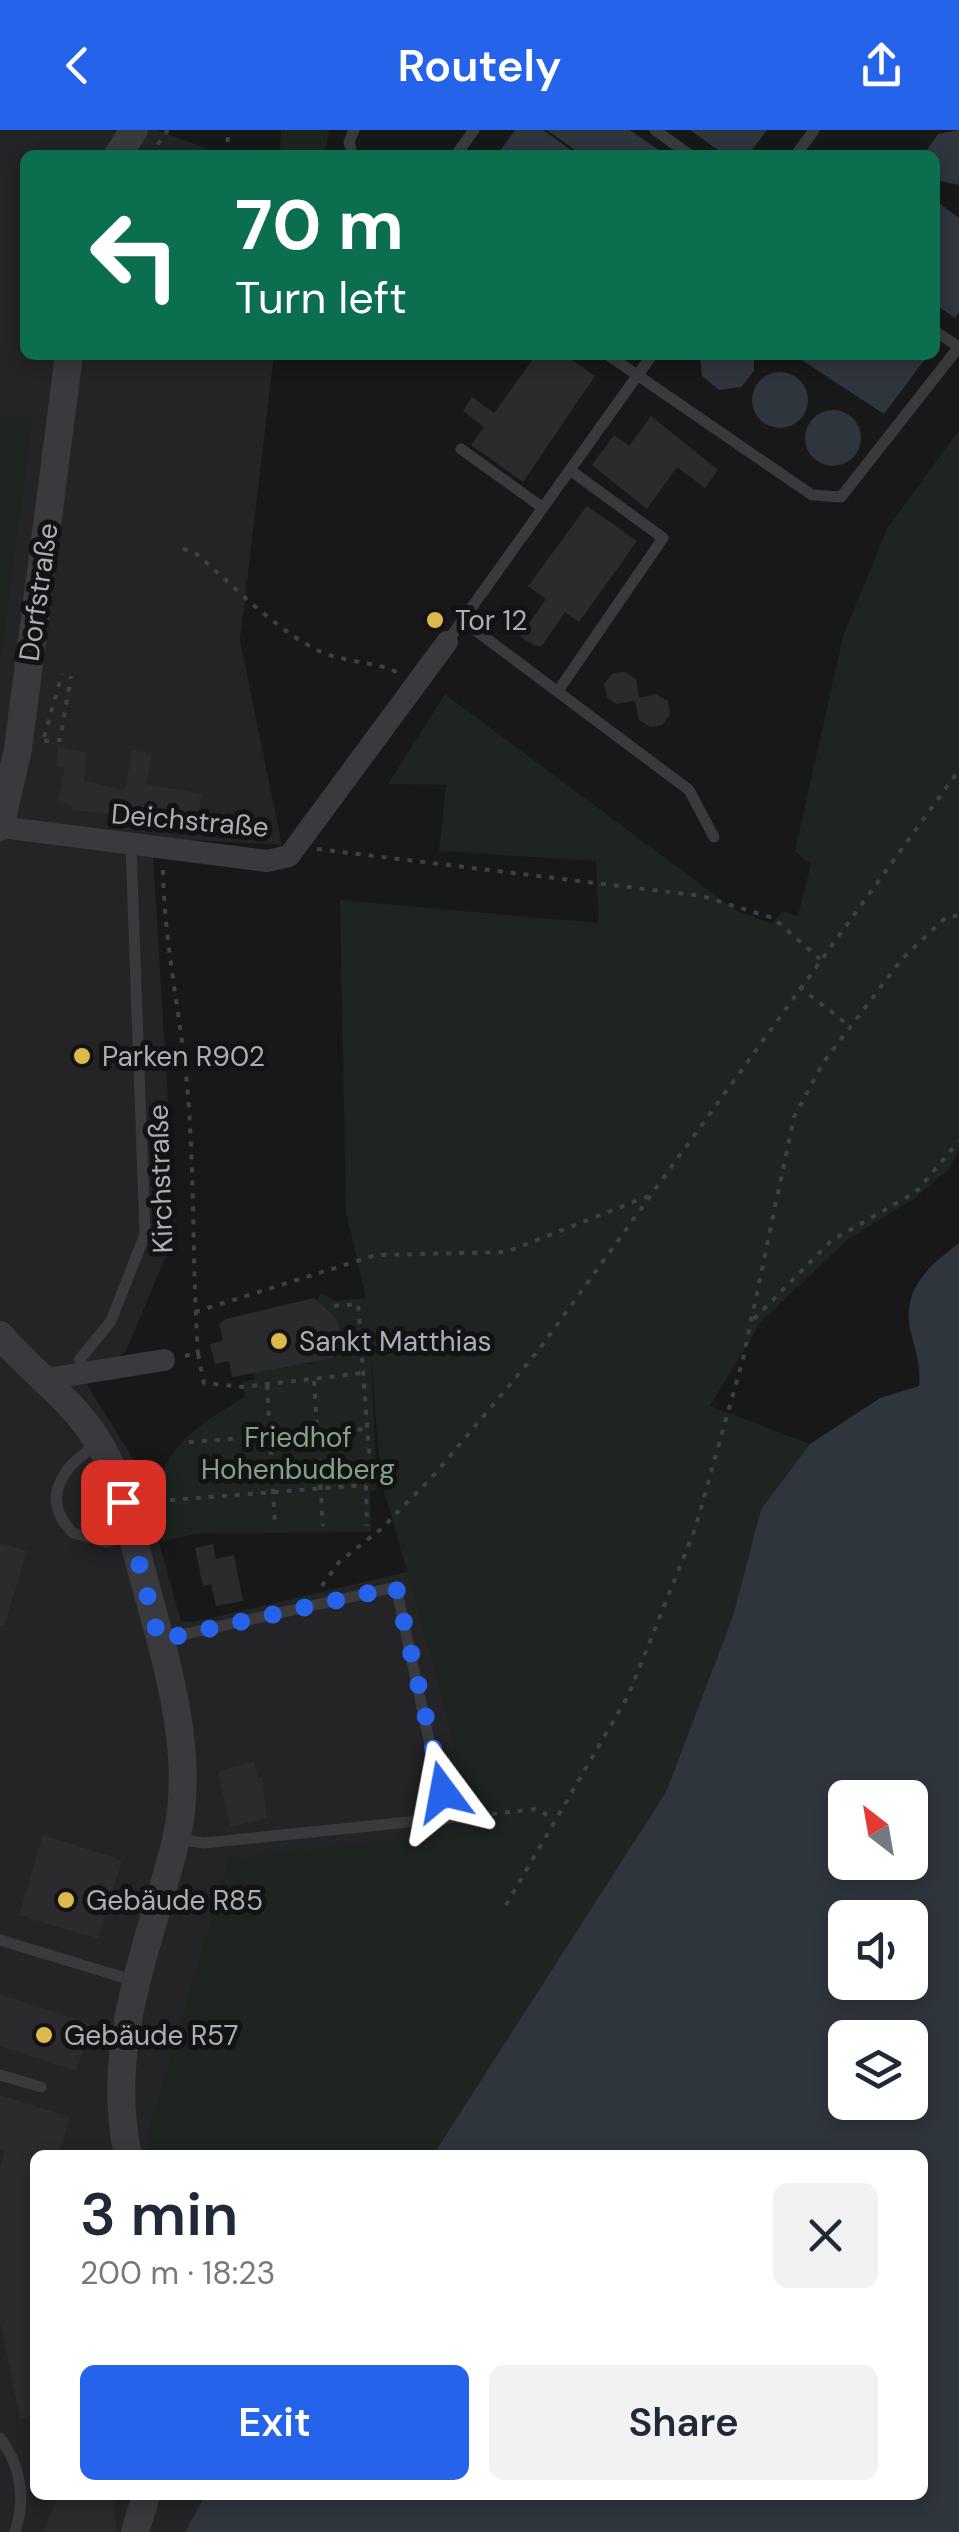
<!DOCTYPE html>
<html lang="en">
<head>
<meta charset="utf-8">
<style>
	:root { --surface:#fff; --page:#f2f2f3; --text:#1f2937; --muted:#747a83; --accent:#2563eb }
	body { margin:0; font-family:"DM Sans",sans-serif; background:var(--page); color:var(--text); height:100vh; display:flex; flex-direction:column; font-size:38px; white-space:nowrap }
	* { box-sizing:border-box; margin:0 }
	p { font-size:32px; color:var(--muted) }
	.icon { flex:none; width:55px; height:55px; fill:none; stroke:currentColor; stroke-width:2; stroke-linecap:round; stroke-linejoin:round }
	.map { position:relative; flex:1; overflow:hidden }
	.details { position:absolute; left:30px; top:2020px; width:898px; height:350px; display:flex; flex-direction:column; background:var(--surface); border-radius:15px; box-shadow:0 5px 15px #0003 }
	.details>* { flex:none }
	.hud { position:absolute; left:20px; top:20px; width:920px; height:210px; border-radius:15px; box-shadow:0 5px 15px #0003; background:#0b6e4f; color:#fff; overflow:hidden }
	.needle { width:65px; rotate:329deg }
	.buttons { position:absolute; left:828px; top:1650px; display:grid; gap:20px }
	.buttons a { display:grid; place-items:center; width:100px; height:100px; border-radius:15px; background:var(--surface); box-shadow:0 5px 15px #0003; font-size:50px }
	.pin { position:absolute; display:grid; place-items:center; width:85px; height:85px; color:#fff; margin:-42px; border-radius:20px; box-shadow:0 5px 15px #0006 }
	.me { position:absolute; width:110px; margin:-55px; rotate:347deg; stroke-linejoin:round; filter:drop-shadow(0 0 8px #0008) }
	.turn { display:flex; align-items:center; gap:35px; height:210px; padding:0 50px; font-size:45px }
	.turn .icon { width:130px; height:130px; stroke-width:2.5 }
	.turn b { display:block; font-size:70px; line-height:85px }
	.round { display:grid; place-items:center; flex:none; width:105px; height:105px; border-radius:15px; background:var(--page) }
	.headline { display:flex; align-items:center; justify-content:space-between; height:170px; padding:0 50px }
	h1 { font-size:60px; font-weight:600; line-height:75px }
	.cta { display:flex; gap:20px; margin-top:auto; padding:20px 50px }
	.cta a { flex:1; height:115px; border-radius:15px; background:var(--accent); color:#fff; font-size:40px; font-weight:600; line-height:115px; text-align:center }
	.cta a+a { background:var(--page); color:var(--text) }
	header { display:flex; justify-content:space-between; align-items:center; height:130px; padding:0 50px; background:var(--accent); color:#fff; font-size:45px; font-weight:600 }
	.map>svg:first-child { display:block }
	.built { fill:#242426 }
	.green { fill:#1e241f }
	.water { fill:#2f353c; fill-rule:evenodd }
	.building { fill:#2b2b2d }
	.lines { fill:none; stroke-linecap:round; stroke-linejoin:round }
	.path { stroke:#3f4045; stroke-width:4; stroke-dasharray:5 8; stroke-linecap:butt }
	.service { stroke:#39393e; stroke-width:11 }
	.minor { stroke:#39393e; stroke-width:22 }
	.tertiary { stroke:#39393e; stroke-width:28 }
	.route { stroke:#2563eb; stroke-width:18; stroke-dasharray:0 32.4 }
	.poi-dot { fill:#ddb94c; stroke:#131314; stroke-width:4 }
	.labels { text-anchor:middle; stroke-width:10; stroke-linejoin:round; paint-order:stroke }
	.street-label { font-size:28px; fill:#abaeb7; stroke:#131314 }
	.poi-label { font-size:28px; fill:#abaeb7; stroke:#131314; text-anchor:start }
	.park-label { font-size:28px; fill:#85a089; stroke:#131314 }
</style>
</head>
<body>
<header><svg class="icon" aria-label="back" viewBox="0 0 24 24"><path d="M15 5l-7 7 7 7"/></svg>Routely<svg class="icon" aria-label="share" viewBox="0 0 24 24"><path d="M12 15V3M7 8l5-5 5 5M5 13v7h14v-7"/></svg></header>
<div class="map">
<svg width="959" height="2402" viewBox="0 0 959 2402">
	<rect width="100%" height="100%" fill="#181819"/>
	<path class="built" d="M0 0H157L224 25H25V225H274L240 510 282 715 152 708 176 1102 126 1221 87 1255 137 1335 181 1491 194 1492 415 1440 555 1693 352 2025H35V2365H205L185 2402H0Z"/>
	<g class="green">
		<path d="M281 0H329L325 23 280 25Z"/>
		<path d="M0 285H33L0 534Z"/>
		<path d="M959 300V1020L949 1039 914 1069 848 1109 761 1192 710 1276 810 1314 761 1379 733 1486 666 1662 433 2025H151L147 2007 229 1729 471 1701 447 1584 381 1349 371 1230 377 1360 370 1361 371 1402 195 1404 161 1412C143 1334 182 1303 245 1267L242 1252 255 1249 254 1242 285 1236 287 1240 288 1234 305 1230 307 1235 336 1224 340 1201 336 1200 337 1189 327 1183 328 1178 325 1181 314 1174 321 1163 335 1171 366 1168 346 1083 340 770 599 793 596 731 439 721 446 655 388 654 445 564 735 780 772 794 782 781 798 786 811 734 795 721 843 506 887 399Z"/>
	</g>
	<g class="water">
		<path d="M515 0H543L578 25H497Z"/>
		<path d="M547 0H630L666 25H582Z"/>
		<path d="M690 0H767L748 25H725Z"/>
		<path d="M959 0V55L935 50V25L925 23 938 4Z"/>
		<path d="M935 70 959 88V182L955 188 935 174Z"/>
		<path d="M700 225H754V241L741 257 719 260 702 246Z"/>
		<path d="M794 225H928L884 284Z"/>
		<circle cx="780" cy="270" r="28"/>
		<circle cx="833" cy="308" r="28"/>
		<path d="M959 1113V2402H185L205 2365H922V2025H433L666 1662 733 1486 761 1379 810 1314 880 1268 919 1256C921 1236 916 1222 911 1203 900 1160 929 1136 959 1113ZM845 1668H910V1732H845ZM845 1788H910V1852H845ZM845 1908H910V1972H845Z"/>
	</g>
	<g class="building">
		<path d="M536 225H565L595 246 523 352 471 315 484 297 463 281 472 267 494 283Z"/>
		<path d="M651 286 718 340 705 358 677 337 647 379 592 335 614 305 629 316Z"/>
		<path d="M587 376 637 411 579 492 565 482 542 516H535L520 506 546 469 528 456Z"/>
		<path d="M625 542 636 549 639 568 656 564 668 571 670 584 662 595 650 597 639 590 635 571 616 574 607 567 604 554 613 543Z"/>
		<path d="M58 617 87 623 84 651 125 660 132 620 152 624 146 654 202 664 197 689 120 677 118 685 71 680 72 676 57 672 65 637 56 636Z"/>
		<path d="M314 1168 337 1189 342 1209 333 1228 232 1247 229 1231 215 1234 210 1214 223 1211 219 1194 226 1189Z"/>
		<path d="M0 1413 27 1421 4 1496 0 1495Z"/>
		<path d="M213 1414 216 1429 234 1425 243 1471 216 1476 211 1454 203 1456 195 1418Z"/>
		<path d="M254 1632 258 1648 262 1647 267 1688 230 1697 218 1641Z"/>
		<path d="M43 1705 122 1730 98 1809 19 1785Z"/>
		<path d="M0 1864 91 1894 76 1941 0 1916Z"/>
		<path d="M0 1965 70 1987 58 2025H35V2286L20 2289 0 2191V2038L5 2020 0 2019Z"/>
		<path d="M58 2365H112L117 2402H43Z"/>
	</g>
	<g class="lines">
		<g class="path">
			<path d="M150 25 168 0"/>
			<path d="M226 25 229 0"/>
			<path d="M183 419 193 421C232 454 271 496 317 520 342 533 384 532 399 544"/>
			<path d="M44 607 62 544"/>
			<path d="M44 611 60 610 71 546"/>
			<path d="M317 719 702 766 773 788 820 829"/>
			<path d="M163 740C164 812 180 882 187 954 195 1043 192 1134 198 1224L183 1226"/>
			<path d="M799 857 850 896"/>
			<path d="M334 1176 358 1174 371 1348 366 1355 367 1396"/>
			<path d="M195 1182 376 1125 506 1122 649 1066"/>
			<path d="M754 1189 831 1111 916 1062 959 1011"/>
			<path d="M198 1224 204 1253 243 1257 363 1243"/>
			<path d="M314 1251 323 1396"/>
			<path d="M267 1255 275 1396"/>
			<path d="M189 1312 369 1299"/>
			<path d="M170 1370 366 1355"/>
			<path d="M322 1456 339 1432 381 1399 435 1344 538 1221 959 640"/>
			<path d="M492 1684 535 1679 554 1688"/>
			<path d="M506 1775 628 1566 695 1399 743 1229 794 987 823 933 902 829 945 788 959 785"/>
		</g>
		<g class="service">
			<path d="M655 0 690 25"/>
			<path d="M353 25 349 12 354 0"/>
			<path d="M456 25 474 0"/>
			<path d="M796 25 814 0"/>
			<path d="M935 201 959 217"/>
			<path d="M608 225 812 365 841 367 958 218"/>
			<path d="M461 319 543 378"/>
			<path d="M463 491 689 660 714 707"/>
			<path d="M447 512 652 225"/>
			<path d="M558 561 663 408 570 340"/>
			<path d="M82 1243 80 1229 111 1191 145 1104 131 717"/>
			<path d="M99 1313C66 1334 37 1367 73 1403L106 1412 131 1405"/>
			<path d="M163 1509 396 1457 446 1689"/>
			<path d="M177 1709 204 1713 477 1685"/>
			<path d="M0 1810 135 1851"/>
			<path d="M0 1945 41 1957"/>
			<path d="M0 2308C21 2335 26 2369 15 2402"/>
		</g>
		<g class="minor">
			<path d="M0 697 267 731 289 726 447 512"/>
			<path d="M47 1249 164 1230"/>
		</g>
		<g class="tertiary">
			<path d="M118 25 134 0"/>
			<path d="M0 697 18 619 69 225"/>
			<path d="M0 1205C31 1242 71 1268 97 1310 121 1347 128 1390 139 1431 162 1519 199 1622 175 1714 149 1816 104 1917 128 2025"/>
			<path d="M135 2402 146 2365"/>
		</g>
	</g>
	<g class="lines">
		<path class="route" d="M123 1372 159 1510 396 1457 443 1662"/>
	</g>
	<g class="poi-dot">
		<circle cx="435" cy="490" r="10"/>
		<circle cx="82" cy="926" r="10"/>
		<circle cx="279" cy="1211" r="10"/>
		<circle cx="66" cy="1770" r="10"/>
		<circle cx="44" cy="1905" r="10"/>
	</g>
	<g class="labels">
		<g class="street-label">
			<text transform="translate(38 462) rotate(-82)" y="10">Dorfstraße</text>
			<text transform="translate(190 690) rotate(5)" y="10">Deichstraße</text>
			<text transform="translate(160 1049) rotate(-92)" y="10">Kirchstraße</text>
		</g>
		<g class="poi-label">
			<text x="455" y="500">Tor 12</text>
			<text x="102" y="936">Parken R902</text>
			<text x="299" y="1221">Sankt Matthias</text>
			<text x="86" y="1780">Gebäude R85</text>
			<text x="64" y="1915">Gebäude R57</text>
		</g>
		<g class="park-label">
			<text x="298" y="1317">Friedhof<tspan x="298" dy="32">Hohenbudberg</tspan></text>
		</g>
	</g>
</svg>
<div class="buttons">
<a><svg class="needle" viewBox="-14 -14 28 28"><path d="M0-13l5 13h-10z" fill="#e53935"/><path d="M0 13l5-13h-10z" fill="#747a83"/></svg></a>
<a><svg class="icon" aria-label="sound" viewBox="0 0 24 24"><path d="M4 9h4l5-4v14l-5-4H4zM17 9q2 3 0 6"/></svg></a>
<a><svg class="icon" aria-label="layers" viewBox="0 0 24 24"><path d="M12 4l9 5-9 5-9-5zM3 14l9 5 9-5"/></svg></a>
</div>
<div class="pin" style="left:123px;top:1372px;background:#d93025"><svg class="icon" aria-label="arrive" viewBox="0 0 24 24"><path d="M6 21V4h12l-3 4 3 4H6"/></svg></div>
<svg class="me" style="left:443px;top:1662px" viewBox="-20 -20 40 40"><path d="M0-17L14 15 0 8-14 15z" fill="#2563eb" stroke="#fff" stroke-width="4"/></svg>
<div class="hud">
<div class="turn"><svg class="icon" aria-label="left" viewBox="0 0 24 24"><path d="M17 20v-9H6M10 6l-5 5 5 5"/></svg><div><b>70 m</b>Turn left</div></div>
</div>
<section class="details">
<div class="headline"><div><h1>3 min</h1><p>200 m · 18:23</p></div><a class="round"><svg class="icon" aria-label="close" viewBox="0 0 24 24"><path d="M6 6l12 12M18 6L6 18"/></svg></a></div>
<div class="cta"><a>Exit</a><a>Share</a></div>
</section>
</div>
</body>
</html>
